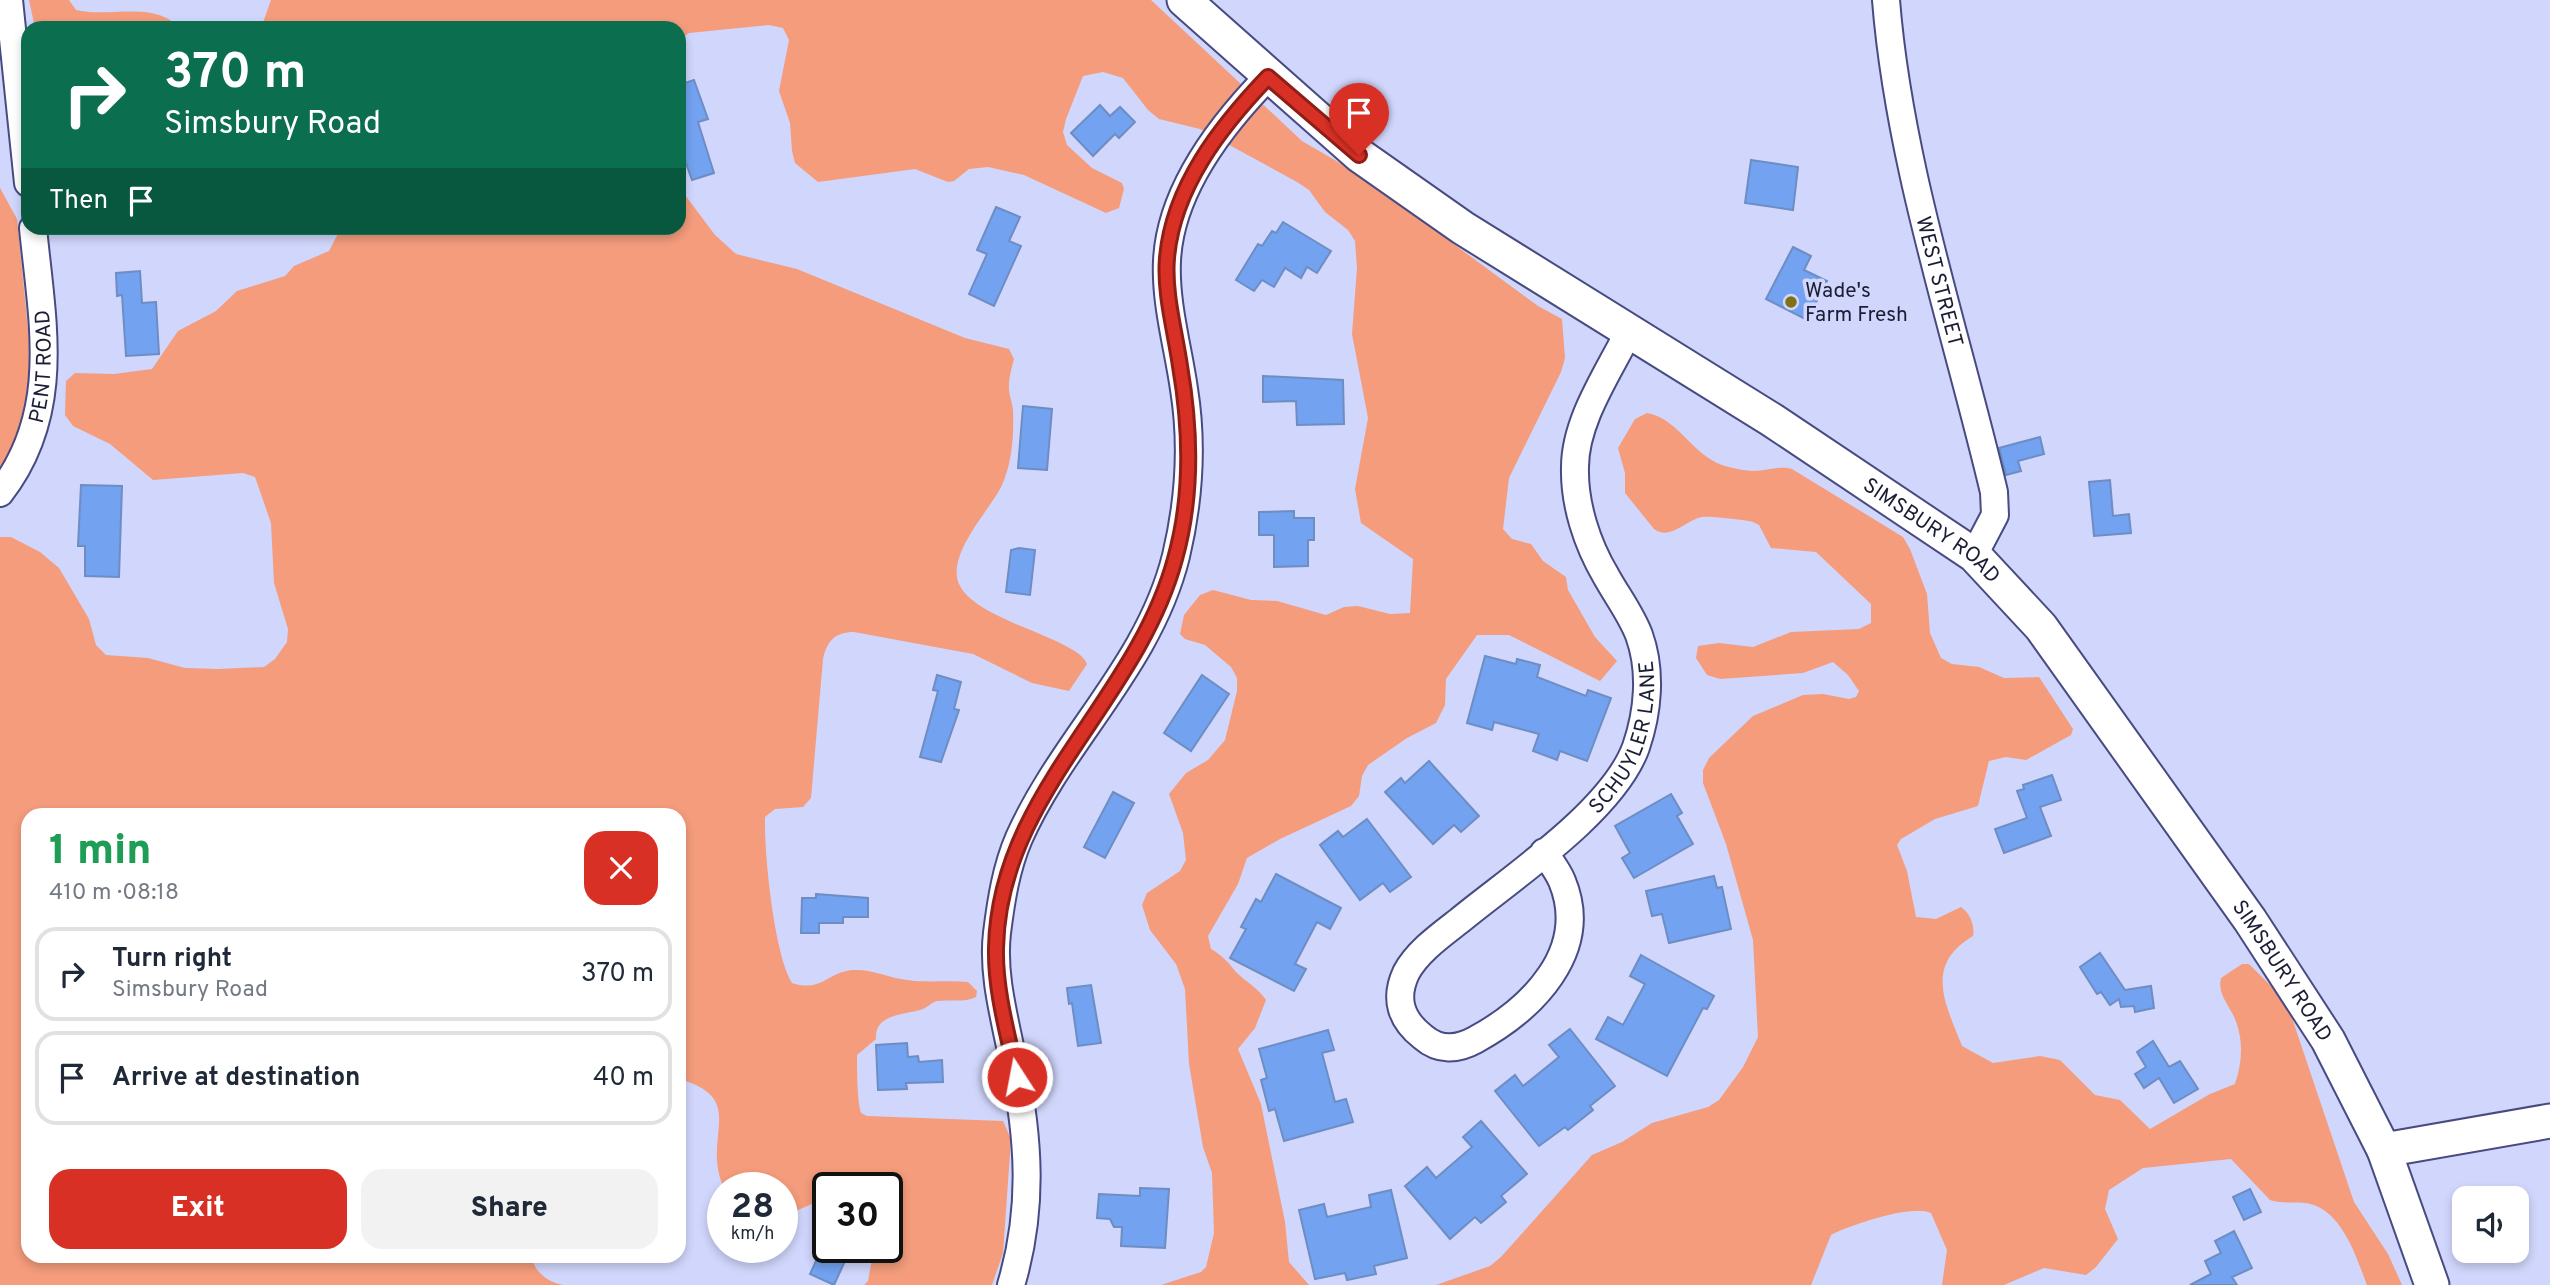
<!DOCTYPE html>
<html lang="en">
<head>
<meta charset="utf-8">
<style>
	:root { --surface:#fff; --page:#f2f2f3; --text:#1f2937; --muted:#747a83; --line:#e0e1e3; --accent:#d93025 }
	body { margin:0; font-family:Overpass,sans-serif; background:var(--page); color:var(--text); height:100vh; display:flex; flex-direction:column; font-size:26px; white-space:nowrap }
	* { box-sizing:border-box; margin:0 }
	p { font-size:23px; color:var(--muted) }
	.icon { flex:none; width:38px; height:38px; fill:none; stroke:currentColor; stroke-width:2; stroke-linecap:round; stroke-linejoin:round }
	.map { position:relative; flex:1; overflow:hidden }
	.sheet { position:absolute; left:21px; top:808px; width:665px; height:455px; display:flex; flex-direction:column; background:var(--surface); border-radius:21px; box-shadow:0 4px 10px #0003 }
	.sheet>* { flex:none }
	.banner { position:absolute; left:21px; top:21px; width:665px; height:214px; border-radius:21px; box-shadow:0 4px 10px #0003; background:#0b6e4f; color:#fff; overflow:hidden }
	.fabs { position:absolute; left:2452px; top:1186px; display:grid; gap:14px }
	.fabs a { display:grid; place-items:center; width:77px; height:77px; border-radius:14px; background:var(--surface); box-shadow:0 4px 10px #0003; font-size:35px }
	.speed { position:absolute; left:707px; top:1172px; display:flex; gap:14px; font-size:35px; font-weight:700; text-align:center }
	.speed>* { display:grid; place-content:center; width:91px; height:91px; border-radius:50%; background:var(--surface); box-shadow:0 4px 10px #0003; line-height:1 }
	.speed small { font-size:18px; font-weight:400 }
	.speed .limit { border:4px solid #111; border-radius:10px; background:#fff; color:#111 }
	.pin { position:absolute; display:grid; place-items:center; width:60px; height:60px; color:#fff; margin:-72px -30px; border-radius:50% 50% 50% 0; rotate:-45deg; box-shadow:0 0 7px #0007 }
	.pin .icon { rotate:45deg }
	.me { position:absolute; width:77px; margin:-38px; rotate:349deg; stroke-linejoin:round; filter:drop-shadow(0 0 5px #0008) }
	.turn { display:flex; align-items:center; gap:24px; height:147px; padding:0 28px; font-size:32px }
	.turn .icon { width:91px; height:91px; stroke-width:2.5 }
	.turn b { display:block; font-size:49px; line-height:60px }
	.then { display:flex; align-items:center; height:66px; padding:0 28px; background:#0003; gap:14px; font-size:26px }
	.round { display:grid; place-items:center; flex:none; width:74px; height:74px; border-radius:21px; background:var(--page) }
	.summary { display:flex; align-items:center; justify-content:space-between; height:119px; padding:0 28px }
	h1 { font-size:42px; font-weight:800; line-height:52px; color:#1e9e55 }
	.primary-button { display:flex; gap:14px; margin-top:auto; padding:14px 28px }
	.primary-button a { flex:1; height:80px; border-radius:21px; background:var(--accent); color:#fff; font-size:28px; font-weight:800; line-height:80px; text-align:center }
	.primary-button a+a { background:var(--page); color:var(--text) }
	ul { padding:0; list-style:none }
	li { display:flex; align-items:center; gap:21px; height:94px; margin:0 14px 10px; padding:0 14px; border:4px solid var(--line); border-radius:21px }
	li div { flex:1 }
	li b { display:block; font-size:26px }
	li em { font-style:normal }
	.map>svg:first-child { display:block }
	.green { fill:#f49c7c }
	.building { fill:#73a2f1; stroke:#6d8dc3; stroke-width:2 }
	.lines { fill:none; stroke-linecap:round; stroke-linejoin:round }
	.minor-casing { stroke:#484b81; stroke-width:30 }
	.major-casing { stroke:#484b81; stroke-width:37 }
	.minor { stroke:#fff; stroke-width:26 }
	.major { stroke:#fff; stroke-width:33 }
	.route-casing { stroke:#8d1f18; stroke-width:18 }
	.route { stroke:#d93025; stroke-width:12 }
	.poi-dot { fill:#807213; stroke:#d1d6fc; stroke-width:2.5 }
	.labels { text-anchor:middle; stroke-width:7; stroke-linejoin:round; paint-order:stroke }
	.street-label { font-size:21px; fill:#1b1d34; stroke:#d1d6fc }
	.poi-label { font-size:21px; fill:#1b1d34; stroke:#d1d6fc; text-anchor:start }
</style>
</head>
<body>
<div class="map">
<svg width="2550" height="1285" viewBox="0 0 2550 1285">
	<rect width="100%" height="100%" fill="#d1d6fc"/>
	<g class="green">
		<path d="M29 0H69L76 10C107 18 156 0 179 28H35Z"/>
		<path d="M271 0H1151L1302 141 1357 173 1538 306 1562 319 1565 358 1561 372 1509 478 1503 529 1512 539 1531 544 1543 561 1566 577 1568 590 1595 637 1617 661 1600 681 1509 635H1477L1446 679 1445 705 1436 723 1407 738 1368 765 1362 776 1359 796 1351 806 1280 839 1247 858 1238 884 1208 936 1211 949C1223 956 1228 962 1236 972 1246 982 1258 988 1266 1000L1255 1028 1238 1049 1261 1104 1285 1222 1289 1262 1309 1285H1161L1201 1272 1206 1267 1214 1233 1212 1173 1203 1147 1189 1064 1185 989 1176 964 1150 930 1142 905 1147 893 1180 871 1186 860 1183 833 1169 794 1186 773 1208 760 1225 740 1237 691V678L1231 667 1205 645 1185 639 1180 634 1184 615 1200 595 1213 590 1251 600 1277 601 1326 615 1344 607 1358 606 1390 614 1410 613 1413 559 1361 523 1355 489 1368 418 1352 334 1357 268 1355 241 1348 230 1325 212 1309 190 1297 182 1200 129 1159 119 1148 110 1123 78 1103 72 1083 76 1066 119 1063 132 1067 145 1092 168 1122 183 1124 189 1119 208 1106 213 1024 175 988 167 969 169 954 181 948 182 915 169 818 182 795 163 792 151 790 123 779 91 789 40 783 28 769 25 689 33 679 40V28H261Z"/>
		<path d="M679 187 715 235 736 254 797 269 965 338 1009 349 1014 359C1012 367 1009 377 1009 385 1008 394 1013 403 1013 411 1014 436 1012 463 1002 485 991 509 946 554 959 584 975 621 1078 638 1087 664L1069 691 1032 683 973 654 854 632C835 632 827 641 823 659L811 798 803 807 775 809 765 817C764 853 774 953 792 983 822 993 828 971 854 970 872 969 889 978 907 980 927 983 948 980 968 982L977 991 976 997C964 1003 950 999 937 1001 932 1002 928 1007 923 1009 906 1015 874 1013 876 1039L857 1055C857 1070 857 1100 861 1113L867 1116 1003 1121 1011 1139 1003 1253 992 1285H864L868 1281 874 1248H887V1188H828V1197L782 1217V1188H724C700 1137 750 1099 679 1079V816H28V1256L532 1257C534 1272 548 1282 563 1285H0V537H11L40 552 59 568 89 619 96 645 106 655 148 658 185 668 218 669 264 667 275 659 287 642 288 629 274 583 271 523 255 477 243 473 153 480 110 444 73 426 65 415 66 381 75 373 114 374 152 369 178 331 216 311 237 291 285 276 294 266 329 251 341 228H679Z"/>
		<path d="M0 188 17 219 31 359 28 401 17 438 0 472Z"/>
		<path d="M1647 413C1676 418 1690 450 1717 463 1726 467 1744 471 1754 471 1767 471 1780 465 1792 469L1903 537 1910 549 1927 594 1930 633 1941 658 1952 664 1979 667 2004 678 2039 677 2073 729 2071 735 2026 760 2006 757 1989 761 1978 806 1935 819 1901 839 1897 845 1907 871 1916 917 1936 919 1961 907C1970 913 1975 926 1973 936 1924 965 1945 1003 1962 1046L1993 1063 2040 1056 2060 1060 2095 1095 2120 1100 2150 1129 2210 1094 2235 1084C2242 1063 2244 1041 2235 1019 2229 1005 2217 994 2221 978L2242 964H2249L2274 989 2292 1018 2354 1202 2388 1254 2402 1285H2367C2357 1259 2344 1216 2314 1205 2300 1200 2284 1205 2270 1200L2231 1159 2143 1168 2109 1190 2105 1209 2118 1239 2096 1267 2086 1275 2044 1268 2004 1285H1942L1947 1250 1931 1213C1912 1204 1850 1225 1831 1235L1811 1285H1436L1490 1266 1501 1257 1592 1155 1622 1142 1652 1123 1708 1107 1719 1100 1743 1067 1758 1037 1753 940 1726 844 1703 783V770L1709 758 1753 716 1803 695 1823 694 1849 699 1856 697 1859 691 1848 675 1833 662 1803 673 1720 679 1707 675 1696 658 1698 646 1719 643 1753 647 1791 632 1859 629 1871 623V604L1816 552 1771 548 1759 525 1753 522C1746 520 1708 516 1702 517 1685 520 1671 541 1654 529L1625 493V473L1618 448 1635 419Z"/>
	</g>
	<g class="building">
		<path d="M694 80 708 119 698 122 714 173 692 180 683 155 679 157V85Z"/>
		<path d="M1100 105 1110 116 1120 107 1135 122 1119 138 1115 134 1093 156 1071 133Z"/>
		<path d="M1751 160 1798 167 1793 210 1745 203Z"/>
		<path d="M996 207 1020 217 1009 241 1021 246 994 306 969 294 987 254 977 250Z"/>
		<path d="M1283 222 1331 251 1317 273 1307 267 1301 278 1285 268 1274 287 1262 280 1254 291 1236 280 1258 244 1262 246 1272 231 1276 233Z"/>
		<path d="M1793 247 1811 256 1804 270 1827 281 1807 320 1766 299Z"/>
		<path d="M140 271 142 303 156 302 159 354 126 356 122 295 117 296 116 273Z"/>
		<path d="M1263 376 1343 380 1344 424 1297 425 1296 401 1263 402Z"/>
		<path d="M1023 406 1052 409 1047 470 1018 468Z"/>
		<path d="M2040 437 2044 454 2018 461 2021 471 2006 475 1999 448Z"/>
		<path d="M2110 480 2113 516 2129 514 2131 533 2094 536 2089 482Z"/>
		<path d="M81 485 122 486 119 577 85 576V546H78Z"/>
		<path d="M1294 511V518H1314V540H1308V566L1274 567V535H1259V512Z"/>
		<path d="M1019 548 1035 550 1030 595 1006 592 1011 550Z"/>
		<path d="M1485 656 1516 664 1517 659 1540 665 1537 677 1586 696 1588 690 1611 698 1587 761 1560 751 1557 760 1533 751 1539 734 1494 722 1492 730 1467 723Z"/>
		<path d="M937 675 961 682 954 709 959 710 941 762 920 757 938 691 933 690Z"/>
		<path d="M1202 675 1229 694 1191 751 1164 733Z"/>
		<path d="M1429 761 1479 816 1461 832 1454 825 1433 844 1385 792 1401 778 1405 783Z"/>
		<path d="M2052 775 2061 800 2040 807 2051 836 2004 853 1995 829 2027 818 2017 791 2024 789 2023 785Z"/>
		<path d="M1113 792 1134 803 1105 858 1084 847Z"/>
		<path d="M1671 794 1682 813 1677 816 1693 844 1634 878 1622 858 1630 853 1615 826Z"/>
		<path d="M1367 819 1411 877 1390 892 1383 883 1360 900 1320 845 1338 831 1343 837Z"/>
		<path d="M1276 874 1341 908 1330 929 1317 922 1295 964 1306 969 1294 991 1230 958 1246 929 1241 927 1256 899 1261 902Z"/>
		<path d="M1714 876 1717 888 1722 887 1731 929 1669 943 1662 914 1652 916 1646 891Z"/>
		<path d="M816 894 868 898V917H843V923H819V933H801L802 898H816Z"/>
		<path d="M2100 953 2125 990 2151 986 2154 1008 2135 1012 2134 1006 2121 1007 2119 999 2110 1005 2101 992 2097 994 2080 967Z"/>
		<path d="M1641 955 1714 996 1707 1009 1703 1008 1667 1076 1596 1039 1608 1017 1623 1025 1645 984 1630 976Z"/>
		<path d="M1091 985 1101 1043 1078 1046 1072 1003 1069 1004 1067 988Z"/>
		<path d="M1570 1029 1615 1086 1590 1106 1593 1110 1568 1130 1565 1127 1539 1146 1495 1091 1515 1075 1523 1086 1559 1057 1549 1045Z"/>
		<path d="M1328 1030 1334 1050 1322 1053 1335 1102 1346 1099 1353 1122 1284 1141 1275 1109 1269 1111 1261 1080 1267 1078 1259 1049Z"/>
		<path d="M2153 1041 2169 1067 2180 1061 2198 1089 2174 1103 2159 1078 2144 1088 2135 1074 2146 1067 2137 1052Z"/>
		<path d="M907 1043 908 1057 918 1056 919 1062 942 1060 943 1082 906 1083 907 1089 878 1090 876 1045Z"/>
		<path d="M1481 1121 1527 1174 1501 1196 1506 1202 1481 1223 1475 1217 1450 1239 1405 1186 1427 1167 1436 1178 1472 1147 1463 1137Z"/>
		<path d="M1140 1188 1169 1189 1165 1248 1121 1246 1122 1227H1114L1110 1219 1097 1218 1099 1194 1140 1196Z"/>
		<path d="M2250 1189 2261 1212 2244 1220 2233 1197Z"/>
		<path d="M1391 1190 1407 1258 1374 1266 1376 1274 1347 1280 1345 1273 1315 1279 1299 1210 1324 1204 1327 1217 1371 1207 1369 1195Z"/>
		<path d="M2234 1231 2252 1268 2232 1277 2237 1285H2190L2211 1274 2205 1261 2221 1253 2215 1241Z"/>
		<path d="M822 1248H851L834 1285 810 1274Z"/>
	</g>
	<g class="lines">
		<g class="minor-casing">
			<g id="minor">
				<path d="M9 0 28 183"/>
				<path id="s1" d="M1886 0C1899 164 1956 331 1994 492L1995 515 1974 555"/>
				<path id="s2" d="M0 493C63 412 42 321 33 228"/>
				<path id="s3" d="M1544 852C1550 861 1558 871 1562 881 1591 951 1532 1009 1475 1040 1457 1050 1439 1051 1423 1037 1401 1020 1394 999 1406 973 1417 952 1441 935 1459 921 1511 878 1613 811 1636 747 1648 712 1652 671 1639 635 1631 614 1617 596 1606 576 1587 544 1574 504 1575 467 1575 420 1609 372 1629 331"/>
				<path d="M1011 1285C1034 1209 1029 1137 1013 1061 1005 1019 992 975 997 933 1001 901 1006 868 1019 838 1063 739 1149 665 1176 556 1189 501 1193 445 1184 389 1178 347 1165 303 1167 261 1170 191 1222 124 1268 77"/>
			</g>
		</g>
		<g class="major-casing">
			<g id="major">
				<path id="s4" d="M1184 0 1359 155 1463 228 1772 420 1974 555 2041 627 2250 920 2328 1040 2384 1150 2432 1285"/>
				<path d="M2384 1150 2550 1121"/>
			</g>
		</g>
		<use href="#minor" class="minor"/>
		<use href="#major" class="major"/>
	</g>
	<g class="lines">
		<g class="route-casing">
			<path id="route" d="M1017 1077C1008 1035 995 991 996 948 999 793 1136 703 1175 559 1193 495 1191 430 1180 366 1175 331 1164 293 1167 258 1173 187 1221 126 1268 77L1359 155"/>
		</g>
		<use href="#route" class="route"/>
	</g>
	<circle class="poi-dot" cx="1791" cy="302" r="7"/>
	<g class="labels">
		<g class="street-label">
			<text dy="7" stroke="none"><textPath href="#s1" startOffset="287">WEST STREET</textPath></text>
			<text dy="7" stroke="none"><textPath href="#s2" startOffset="136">PENT ROAD</textPath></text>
			<text dy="7" stroke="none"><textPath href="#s4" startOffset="919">SIMSBURY ROAD</textPath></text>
			<text dy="7" stroke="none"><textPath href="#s3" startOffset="693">SCHUYLER LANE</textPath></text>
			<text dy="7" stroke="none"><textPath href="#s4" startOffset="1486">SIMSBURY ROAD</textPath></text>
		</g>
		<g class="poi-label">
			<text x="1805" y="297">Wade's<tspan x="1805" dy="24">Farm Fresh</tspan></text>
		</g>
	</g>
</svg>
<div class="fabs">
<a><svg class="icon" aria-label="sound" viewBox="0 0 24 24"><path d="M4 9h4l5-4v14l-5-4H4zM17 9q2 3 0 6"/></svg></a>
</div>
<div class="speed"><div>28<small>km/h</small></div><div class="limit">30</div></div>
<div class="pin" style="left:1359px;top:155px;background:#d93025"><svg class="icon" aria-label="arrive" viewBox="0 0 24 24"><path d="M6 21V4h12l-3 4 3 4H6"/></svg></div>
<svg class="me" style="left:1017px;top:1077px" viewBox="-20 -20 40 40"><circle r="17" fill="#d93025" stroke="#fff" stroke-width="3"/><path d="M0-11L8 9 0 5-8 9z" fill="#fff"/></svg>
<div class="banner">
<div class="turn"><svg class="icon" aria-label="right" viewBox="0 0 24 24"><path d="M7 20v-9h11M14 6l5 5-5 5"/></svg><div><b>370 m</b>Simsbury Road</div></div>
<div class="then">Then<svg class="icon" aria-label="arrive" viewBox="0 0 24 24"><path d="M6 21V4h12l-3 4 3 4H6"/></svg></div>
</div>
<section class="sheet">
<div class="summary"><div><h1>1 min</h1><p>410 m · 08:18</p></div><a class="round" style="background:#d93025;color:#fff"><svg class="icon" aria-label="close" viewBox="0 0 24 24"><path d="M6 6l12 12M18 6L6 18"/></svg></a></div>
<ul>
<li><svg class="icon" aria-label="right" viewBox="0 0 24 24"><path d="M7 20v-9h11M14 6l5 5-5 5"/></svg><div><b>Turn right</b><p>Simsbury Road</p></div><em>370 m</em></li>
<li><svg class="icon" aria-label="arrive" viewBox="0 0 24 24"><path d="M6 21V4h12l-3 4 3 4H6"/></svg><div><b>Arrive at destination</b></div><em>40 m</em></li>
</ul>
<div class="primary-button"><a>Exit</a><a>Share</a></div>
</section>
</div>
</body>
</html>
